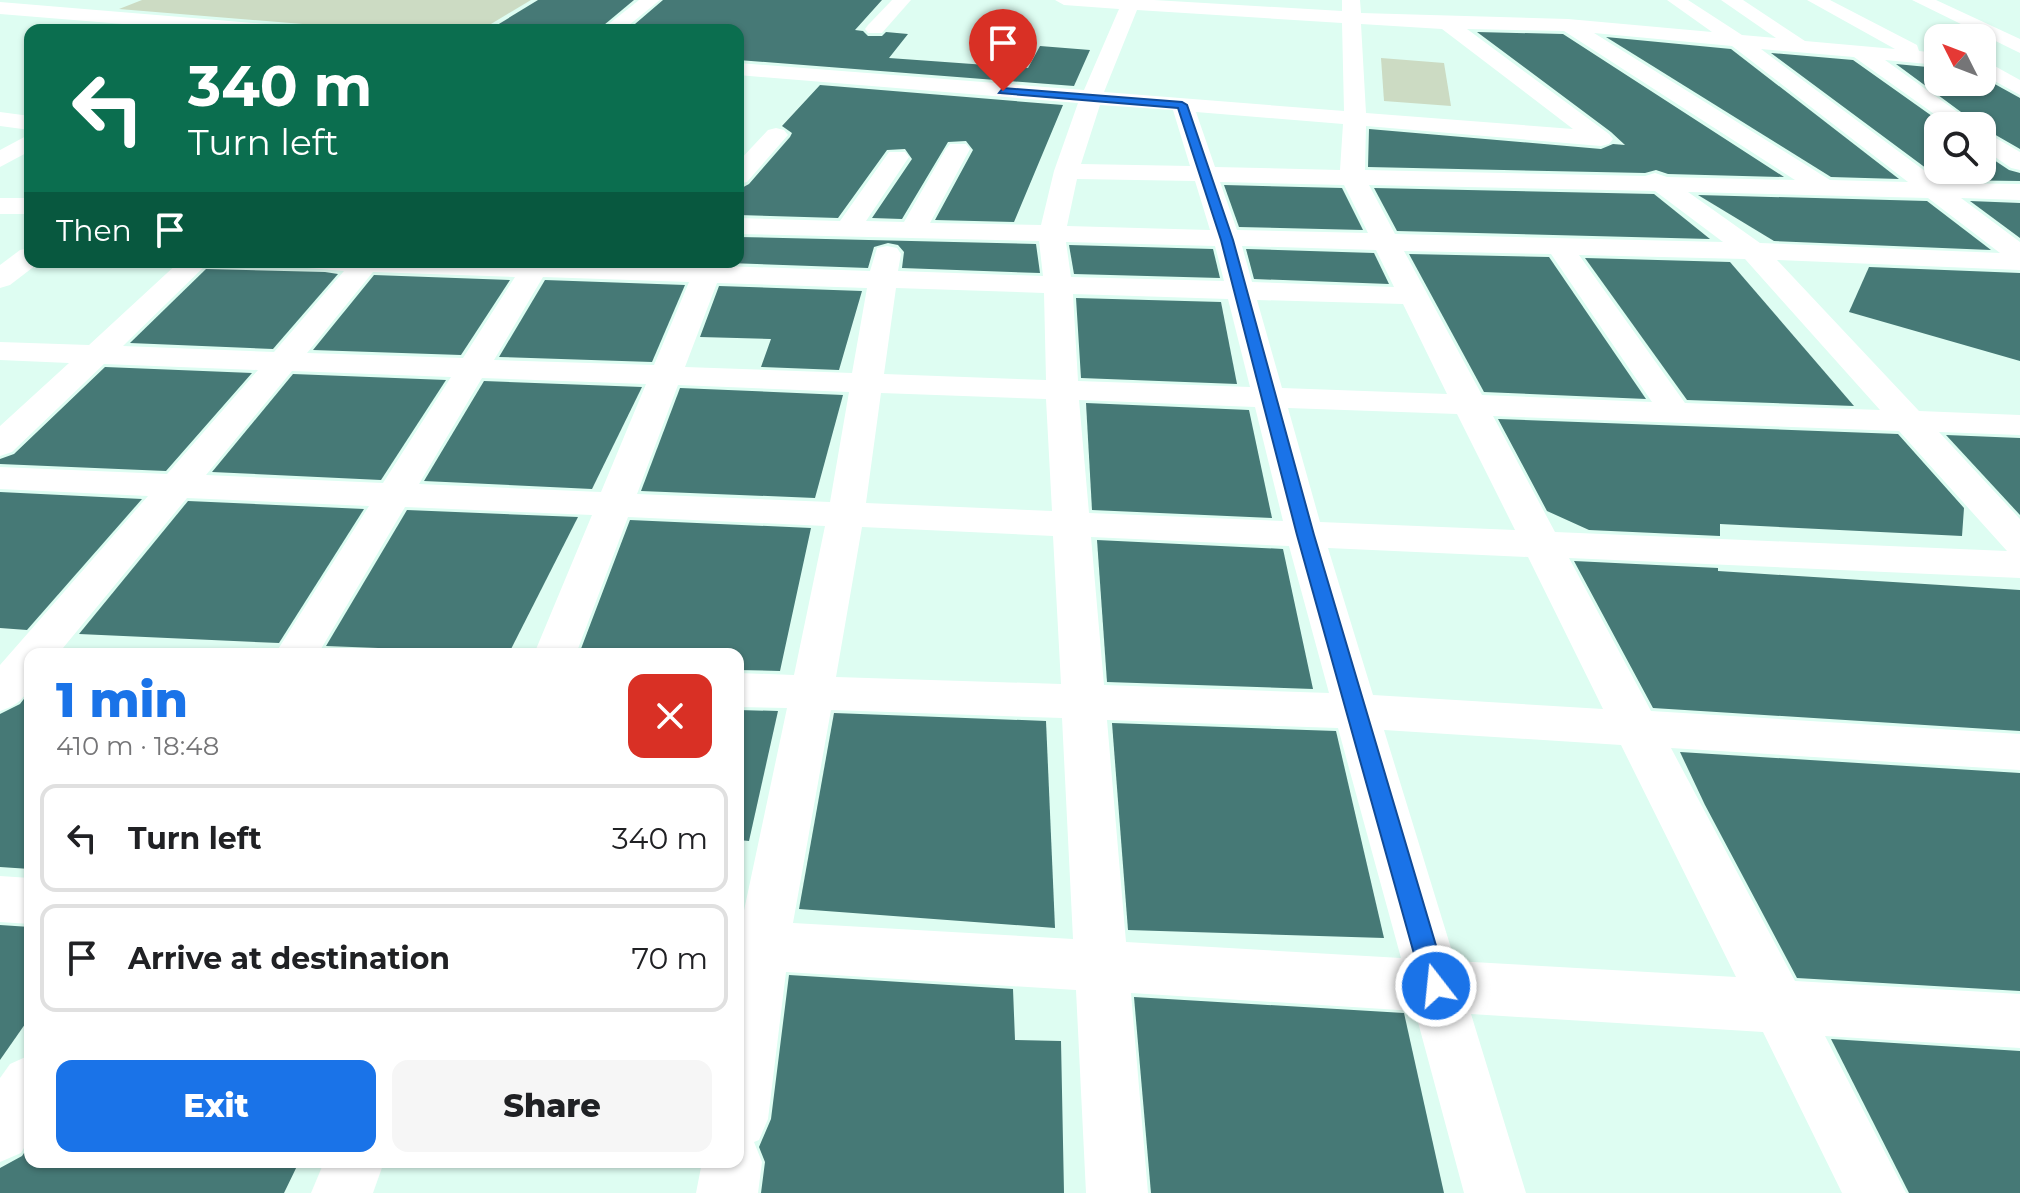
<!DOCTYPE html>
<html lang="en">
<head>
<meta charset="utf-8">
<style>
	:root { --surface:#fff; --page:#f6f6f6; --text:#202124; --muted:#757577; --line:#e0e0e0; --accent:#1a73e8 }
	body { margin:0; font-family:Montserrat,sans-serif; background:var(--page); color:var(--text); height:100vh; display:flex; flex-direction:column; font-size:30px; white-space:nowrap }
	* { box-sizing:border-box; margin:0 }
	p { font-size:26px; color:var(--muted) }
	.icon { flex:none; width:44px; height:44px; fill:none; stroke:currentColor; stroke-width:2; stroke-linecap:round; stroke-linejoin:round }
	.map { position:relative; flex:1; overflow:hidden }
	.panel { position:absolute; left:24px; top:648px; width:720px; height:520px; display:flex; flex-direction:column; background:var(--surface); border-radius:16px; box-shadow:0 2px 6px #0004 }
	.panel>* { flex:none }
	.hud { position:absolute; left:24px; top:24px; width:720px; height:244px; border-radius:16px; box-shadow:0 2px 6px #0004; background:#0b6e4f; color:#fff; overflow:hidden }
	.needle { width:52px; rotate:312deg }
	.buttons { position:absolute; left:1924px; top:24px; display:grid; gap:16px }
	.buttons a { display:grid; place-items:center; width:72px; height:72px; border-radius:16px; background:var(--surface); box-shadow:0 2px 6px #0004; font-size:40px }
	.pin { position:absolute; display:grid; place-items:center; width:68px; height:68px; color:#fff; margin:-82px -34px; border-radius:50% 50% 50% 0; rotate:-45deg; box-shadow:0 0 8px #0007 }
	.pin .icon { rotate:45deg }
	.me { position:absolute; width:88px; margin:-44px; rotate:344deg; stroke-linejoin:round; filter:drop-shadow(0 0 6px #0008) }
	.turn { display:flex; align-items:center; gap:28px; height:168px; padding:0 32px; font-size:36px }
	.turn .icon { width:104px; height:104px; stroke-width:2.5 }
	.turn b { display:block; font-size:56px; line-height:68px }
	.then { display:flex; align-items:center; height:76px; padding:0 32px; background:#0003; gap:16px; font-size:30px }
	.round { display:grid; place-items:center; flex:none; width:84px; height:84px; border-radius:16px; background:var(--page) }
	.summary { display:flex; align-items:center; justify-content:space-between; height:136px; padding:0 32px }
	h1 { font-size:48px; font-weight:800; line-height:60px; color:var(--accent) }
	.action { display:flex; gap:16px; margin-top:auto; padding:16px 32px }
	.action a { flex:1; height:92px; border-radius:16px; background:var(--accent); color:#fff; font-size:32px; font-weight:800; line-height:92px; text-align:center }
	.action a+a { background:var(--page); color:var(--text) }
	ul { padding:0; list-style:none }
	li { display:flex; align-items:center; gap:24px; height:108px; margin:0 16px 12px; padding:0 16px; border:4px solid var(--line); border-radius:16px }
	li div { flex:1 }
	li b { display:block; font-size:30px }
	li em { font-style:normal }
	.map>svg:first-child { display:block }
	.green { fill:#ccdbc3 }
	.building { fill:#467976 }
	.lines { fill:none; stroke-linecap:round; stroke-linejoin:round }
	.minor { fill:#fff; fill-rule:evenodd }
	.route { fill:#1a73e8; stroke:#114b97; stroke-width:2 }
</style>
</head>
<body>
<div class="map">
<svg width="2020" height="1193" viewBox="0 0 2020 1193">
	<rect width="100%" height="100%" fill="#defdf2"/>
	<g class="green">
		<path d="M142 0H531L481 30H376L119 9Z"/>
		<path d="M1381 58 1444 63 1451 106 1384 101Z"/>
	</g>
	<g class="building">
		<path d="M538 0H634L598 30H489Z"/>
		<path d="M663 0H882L855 30 863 31 868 36H882L886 32 908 34 889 58 1028 68 1040 46 1090 50 1074 86 738 60V30H628Z"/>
		<path d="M1477 32 1563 34 1784 177 1668 174 1656 170 1645 173 1368 167 1369 129 1601 149 1613 144 1625 145 1611 132Z"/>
		<path d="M1606 37 1731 49 1899 179 1831 177Z"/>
		<path d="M1771 53 1853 60 1946 126H1938V170H1982V152L2009 170 2020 173V181L1942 180Z"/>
		<path d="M1896 64 1938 68V82H1982V77L2020 98V149L1980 126Z"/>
		<path d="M820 85 1063 105 1014 222 935 220 973 150 966 141 948 142 902 219 872 218 912 159 905 149 887 150 838 218 738 215V190L749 184 790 137 792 133 782 126Z"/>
		<path d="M1224 185 1342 188 1363 230 1239 227Z"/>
		<path d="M1374 188 1654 194 1710 239 1397 231Z"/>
		<path d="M1698 195 1927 201 1991 250 1774 241Z"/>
		<path d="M1970 201 2020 203V238Z"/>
		<path d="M738 237 1036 244 1040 273 902 268 904 252 898 245 888 243 874 247 868 268 728 263 738 262Z"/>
		<path d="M1069 245 1213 249 1220 278 1074 274Z"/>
		<path d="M1246 249 1374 253 1389 284 1254 279Z"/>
		<path d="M1409 254 1549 257 1646 399 1484 392Z"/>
		<path d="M1585 258 1730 262 1854 406 1687 400Z"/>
		<path d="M1869 267 2020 273V361L1849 312Z"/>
		<path d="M206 269 325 272 338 274 273 349 130 343Z"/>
		<path d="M374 275 510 280 461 355 313 350Z"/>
		<path d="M545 280 685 285 652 362 499 357Z"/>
		<path d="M719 286 862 291 839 370 761 367 771 339 700 337Z"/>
		<path d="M1076 298 1221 302 1237 384 1081 378Z"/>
		<path d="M105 367 252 373 166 471 0 464V459L14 454Z"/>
		<path d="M293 374 446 380 381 480 212 472Z"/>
		<path d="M484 381 642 387 592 489 424 481Z"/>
		<path d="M680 388 843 395 815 498 641 491Z"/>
		<path d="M1086 403 1249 410 1272 518 1092 510Z"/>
		<path d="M1498 419 1898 434 1964 508 1962 536 1720 524V536L1589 530 1547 511Z"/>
		<path d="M1946 435 2020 438V515Z"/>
		<path d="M0 492 142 499 27 630 0 628Z"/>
		<path d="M188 501 364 509 279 643 79 634Z"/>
		<path d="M407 510 578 517 509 653 326 646Z"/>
		<path d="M630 520 811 528 780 671 738 670V654H579Z"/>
		<path d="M1097 540 1283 549 1313 689 1107 682Z"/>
		<path d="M1574 561 1718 568V571L2020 590V731L1653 708Z"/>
		<path d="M30 691V869L0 867V714L20 704Z"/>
		<path d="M738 710 778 711 749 841 738 840Z"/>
		<path d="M834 713 1046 721 1055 928 799 909Z"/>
		<path d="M1112 723 1336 731 1384 938 1128 930Z"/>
		<path d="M1680 752 2020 773V991L1797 978 1705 805Z"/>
		<path d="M0 925 30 927V1017L0 1060Z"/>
		<path d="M789 975 1013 989 1015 1040 1061 1041 1064 1193H761L765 1162 759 1147 771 1119Z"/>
		<path d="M1134 997 1404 1013 1444 1193H1151Z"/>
		<path d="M1831 1039 2020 1051V1193H1909Z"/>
		<path d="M30 1144V1162H299L284 1193H0V1168L22 1156Z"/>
	</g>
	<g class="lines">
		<g class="minor">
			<path d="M639 0H660L623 30H601Z"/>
			<path d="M892 0H911L882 33H868L865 29 868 25Z"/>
			<path d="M1055 0H1154L1342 11V0H1360L1361 13 1568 19 1712 32 1667 0H1688L1742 35 1776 38 1721 0H1743L1805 41 1895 49 1807 0H1830L1917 45 1919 51 1938 53V65L1885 60 1977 126H1951L1854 57 1761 49 1941 183 2020 184V200L1961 198 2020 242V270L1777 260 1919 411 2020 415V435L1939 432 2020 519V578L1569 558 1651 711 2020 734V770L1671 748 1795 981 2020 994V1048L1825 1036 1906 1193H1842L1763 1032 1471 1014 1526 1193H1464L1415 1011 1131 993 1148 1193H1086L1076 990 786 972 768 1119 759 1140 754 1142 762 1162 758 1193H696L702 1162H738V919L742 920 787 708 738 707V673L794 675 825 526 628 517 576 654H534L592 515 405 507 318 654H275L369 506 187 498 58 654H30C30 684 33 700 0 711V665L148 496 0 489V467L167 474 258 370 104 364 12 452 0 456V426L69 363 0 360V342L89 345 179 262H209L123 346 274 352 344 271 307 268 303 262 696 265 697 262H725L723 266 870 271 877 248 887 246 897 248 901 254 898 271 1043 276 1039 241 738 234V218L840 221 889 152H905L909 157 866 221 904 222 946 149 950 144H966L970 149 930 223 1041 225 1054 171 1078 103 738 75V63L1084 90 1119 9 1064 5ZM1137 10 1342 23 1344 111 1104 92ZM1361 24 1442 29 1573 129 1366 113ZM1467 29 1564 31 1795 180 1667 177 1655 173 1645 176 1365 170 1366 126 1601 146 1609 144 1613 139 1609 134ZM1594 33 1732 46 1908 182 1830 180ZM1100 105 1173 110 1190 166 1081 164ZM1196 112 1343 124 1340 170 1215 167ZM1077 179 1195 181 1210 230 1067 226ZM1220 182 1344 185 1368 233 1237 230ZM1369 185 1655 191 1723 242 1395 234ZM1688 192 1928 198 2000 253 1760 243ZM1066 242 1215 246 1224 281 1071 277ZM1242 246 1376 250 1394 287 1252 282ZM1404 251 1551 254 1652 402 1482 395ZM1579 255 1745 259 1880 410 1685 403ZM373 272 515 277 463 358 307 353ZM543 277 689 282 654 365 494 360ZM717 283 867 288 852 373 685 367ZM896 288 1044 293 1046 380 884 374ZM1073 294 1228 299 1250 387 1078 381ZM1257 300 1403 304 1447 394 1282 388ZM292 371 451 377 383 483 206 475ZM482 378 646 384 601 492 419 484ZM678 385 849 392 830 502 637 494ZM881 393 1046 399 1052 511 866 503ZM1079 400 1255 407 1283 521 1089 513ZM1288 408 1457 414 1515 530 1320 522ZM1493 416 1899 431 2007 551 1555 532ZM862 527 1053 536 1061 684 836 677ZM1091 537 1289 546 1329 693 1104 685ZM1328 548 1528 557 1603 709 1373 695ZM831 710 1062 718 1073 939 793 923ZM1107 720 1338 728 1401 958 1126 942ZM1384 730 1621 745 1736 977 1455 961Z"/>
			<path d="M1912 0H1936L2020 39V53Z"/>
			<path d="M0 2 266 24 276 30H197L0 14Z"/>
			<path d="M1982 59 2020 80V95L1982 74Z"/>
			<path d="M0 112 30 116V130L0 126Z"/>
			<path d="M776 128 784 130 788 135 747 182 738 184V162L768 130Z"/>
			<path d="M1982 130 2020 152V170L2011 168 1982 148Z"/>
			<path d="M30 134V151L0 167V150Z"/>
			<rect x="0" y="198" width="30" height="16"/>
			<path d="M30 248V262H40L10 285 0 288V265L20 250Z"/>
			<path d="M0 876 30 878V924L0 922Z"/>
			<path d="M30 1055V1138L21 1153 0 1162V1078L10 1064Z"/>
			<path d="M324 1162H384L373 1193H311Z"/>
		</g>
	</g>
	<path class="route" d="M1003 88 1182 102 1187 105 1233 240 1314 535 1448 986 1445 994 1436 997 1427 994 1423 986 1297 535 1221 240 1178 108 999 93Z"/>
</svg>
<div class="buttons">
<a><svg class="needle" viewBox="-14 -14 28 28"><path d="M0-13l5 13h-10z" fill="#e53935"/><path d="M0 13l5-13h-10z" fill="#757577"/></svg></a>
<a><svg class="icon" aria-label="search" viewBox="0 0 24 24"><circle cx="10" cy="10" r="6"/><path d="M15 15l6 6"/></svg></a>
</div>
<div class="pin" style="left:1003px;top:91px;background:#d93025"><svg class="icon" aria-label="arrive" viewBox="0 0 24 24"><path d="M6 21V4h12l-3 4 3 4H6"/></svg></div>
<svg class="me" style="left:1436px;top:986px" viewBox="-20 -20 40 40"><circle r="17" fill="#1a73e8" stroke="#fff" stroke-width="3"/><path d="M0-11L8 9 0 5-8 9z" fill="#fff"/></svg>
<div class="hud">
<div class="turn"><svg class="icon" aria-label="left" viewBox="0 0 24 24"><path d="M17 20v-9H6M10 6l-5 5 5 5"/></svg><div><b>340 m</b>Turn left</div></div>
<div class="then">Then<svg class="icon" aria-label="arrive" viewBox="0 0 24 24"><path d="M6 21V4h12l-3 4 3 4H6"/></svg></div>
</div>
<section class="panel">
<div class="summary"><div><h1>1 min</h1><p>410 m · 18:48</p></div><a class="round" style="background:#d93025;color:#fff"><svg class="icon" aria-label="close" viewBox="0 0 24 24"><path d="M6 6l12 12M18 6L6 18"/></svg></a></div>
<ul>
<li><svg class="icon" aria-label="left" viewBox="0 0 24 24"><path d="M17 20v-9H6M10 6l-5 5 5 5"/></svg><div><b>Turn left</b></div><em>340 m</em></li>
<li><svg class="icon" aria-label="arrive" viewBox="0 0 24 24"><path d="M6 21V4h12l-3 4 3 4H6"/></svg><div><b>Arrive at destination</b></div><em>70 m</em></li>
</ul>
<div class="action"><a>Exit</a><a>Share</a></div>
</section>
</div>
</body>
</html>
